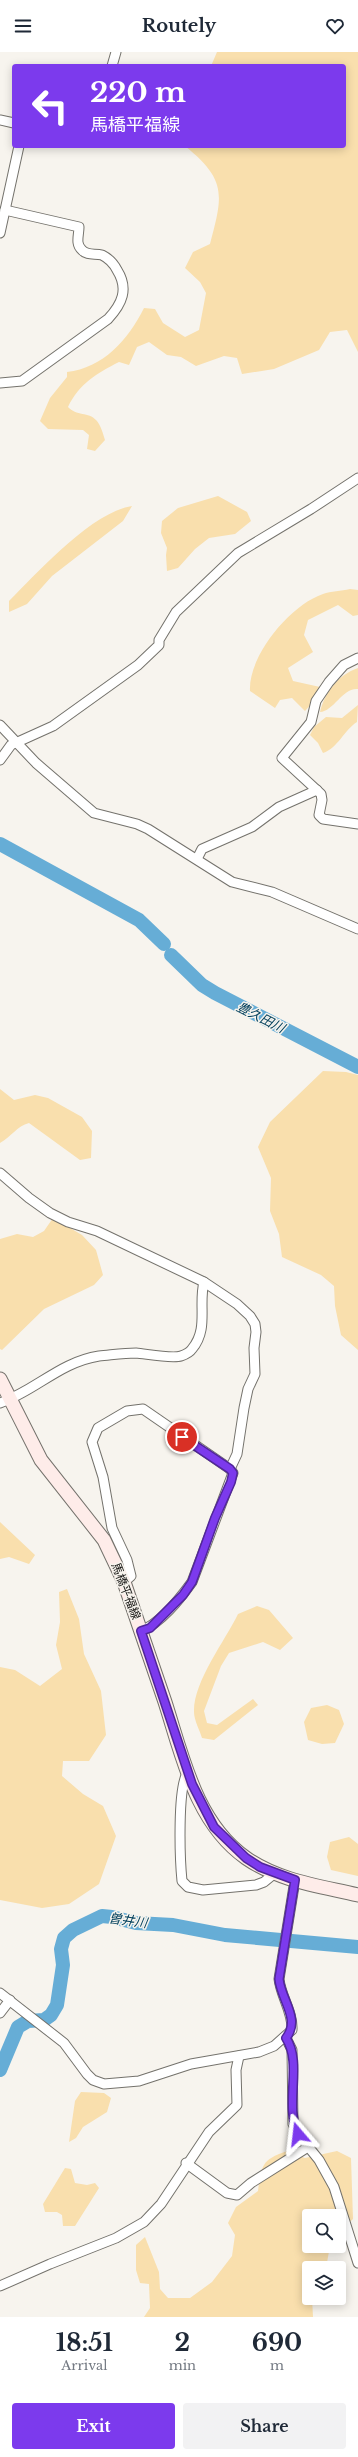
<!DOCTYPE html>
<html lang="en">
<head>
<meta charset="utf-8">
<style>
	:root { --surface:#fff; --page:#f2f2f3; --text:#1f2937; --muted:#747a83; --accent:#7c3aed }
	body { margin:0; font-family:"Libre Baskerville","Noto Sans JP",serif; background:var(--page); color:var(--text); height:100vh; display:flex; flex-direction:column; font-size:15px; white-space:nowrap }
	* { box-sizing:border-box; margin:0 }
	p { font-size:13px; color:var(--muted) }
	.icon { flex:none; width:22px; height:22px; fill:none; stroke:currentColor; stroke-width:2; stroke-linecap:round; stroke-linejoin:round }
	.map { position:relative; height:2265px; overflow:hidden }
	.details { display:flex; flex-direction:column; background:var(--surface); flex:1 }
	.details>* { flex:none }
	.guide { position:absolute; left:12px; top:12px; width:334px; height:84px; border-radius:4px; box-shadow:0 2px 10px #0003; background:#7c3aed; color:#fff; overflow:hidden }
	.fabs { position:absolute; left:302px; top:2157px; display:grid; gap:8px }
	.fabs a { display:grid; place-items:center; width:44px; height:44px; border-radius:4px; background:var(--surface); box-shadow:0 2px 10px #0003; font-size:20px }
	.pin { position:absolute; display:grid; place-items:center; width:34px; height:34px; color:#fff; margin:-17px; border:2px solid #fff; border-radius:50%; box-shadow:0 1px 4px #0007 }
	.me { position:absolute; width:44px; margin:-22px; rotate:343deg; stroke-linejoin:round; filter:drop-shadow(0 0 3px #0008) }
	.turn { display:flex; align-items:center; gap:14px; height:84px; padding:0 12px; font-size:18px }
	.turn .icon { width:52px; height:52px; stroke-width:2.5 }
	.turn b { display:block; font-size:28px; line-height:34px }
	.eta { display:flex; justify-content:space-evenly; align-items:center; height:68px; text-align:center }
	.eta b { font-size:24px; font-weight:800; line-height:28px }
	.primary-button { display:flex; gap:8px; margin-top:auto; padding:8px 12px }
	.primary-button a { flex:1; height:46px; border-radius:4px; background:var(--accent); color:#fff; font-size:16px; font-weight:800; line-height:46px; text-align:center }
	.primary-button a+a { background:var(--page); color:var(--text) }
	header { display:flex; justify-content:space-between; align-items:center; height:52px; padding:0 12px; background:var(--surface); font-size:18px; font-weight:800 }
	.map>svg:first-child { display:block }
	.green { fill:#f9dfad }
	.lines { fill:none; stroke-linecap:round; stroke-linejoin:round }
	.river { stroke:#66add6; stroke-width:14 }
	.minor-casing { stroke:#74726c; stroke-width:11 }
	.secondary-casing { stroke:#74726c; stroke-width:15 }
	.minor { stroke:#fff; stroke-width:9 }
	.secondary { stroke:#feece9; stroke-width:13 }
	.route-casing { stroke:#51269a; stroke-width:10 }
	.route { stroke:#7c3aed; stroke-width:7 }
	.labels { text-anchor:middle; stroke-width:3; stroke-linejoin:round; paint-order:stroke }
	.street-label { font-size:12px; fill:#141311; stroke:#f7f4ee }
	.water-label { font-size:13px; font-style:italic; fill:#06435f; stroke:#f7f4ee }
</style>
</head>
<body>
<header><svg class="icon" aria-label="menu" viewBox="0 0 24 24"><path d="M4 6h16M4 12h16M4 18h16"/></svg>Routely<svg class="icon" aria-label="heart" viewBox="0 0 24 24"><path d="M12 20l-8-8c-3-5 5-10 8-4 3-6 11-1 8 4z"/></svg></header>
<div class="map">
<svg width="358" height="2265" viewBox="0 0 358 2265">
	<rect width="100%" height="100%" fill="#f7f4ee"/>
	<g class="green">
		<path d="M217 0H358V300L347 278 330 280 319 298 274 317 242 322 237 306 224 304 196 314 181 305 167 303 149 290 137 295 129 313 119 310C97 321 79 332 68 355 76 364 89 360 96 368 101 373 103 382 105 388L95 399 87 397 89 383 83 378 48 377 40 369 50 346 67 325V320C103 316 128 288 144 256L155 257 163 271 185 285 199 278 206 241 200 230 185 216 193 200 210 192C223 143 227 128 185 94H344V14H211Z"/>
		<path d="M218 444 247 460 251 469 235 482 209 486 195 497 178 516 167 519 166 503 167 496 161 481 162 469 178 456Z"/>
		<path d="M132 454 123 469 52 524 27 552 9 560V549C38 520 92 460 132 454Z"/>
		<path d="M350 537 358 538V563L353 564 338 553 308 568 304 583 313 600 288 616 293 629 320 635 314 649 305 659 292 646 280 648 275 656 250 639C248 604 290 553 323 542 331 539 341 539 350 537Z"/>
		<path d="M358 616V637C343 635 334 659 320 660 325 640 338 623 358 616Z"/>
		<path d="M358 653 357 670C344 678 338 696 323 701L318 691 310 683 314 675 326 665 342 666Z"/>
		<path d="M323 1019 346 1020 358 1023V1298L341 1283 335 1254 334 1234 321 1223 282 1205 279 1182 270 1159 271 1126 258 1095 270 1070Z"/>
		<path d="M0 1037 14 1048 35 1043 48 1046 82 1065 92 1079 91 1106 80 1108 29 1071C17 1074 11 1085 0 1091Z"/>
		<path d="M53 1166 82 1183 96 1198 103 1223 94 1233 44 1257 2 1298 0 1297V1187L17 1182 33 1185 44 1179Z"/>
		<path d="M0 1470 35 1503 29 1512 9 1505 0 1507Z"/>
		<path d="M67 1537 79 1567 84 1602 101 1639 106 1683 89 1709H63L62 1724 83 1742 103 1754 116 1784 99 1832 69 1852 42 1856 0 1848V1615L15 1618 40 1634 62 1617 56 1593 60 1570 59 1540Z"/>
		<path d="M257 1554 269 1558 293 1586 280 1598 263 1590 229 1601 221 1614 204 1659 207 1671 217 1673 253 1647 258 1653 214 1688 202 1686C200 1679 194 1668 194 1660 193 1630 225 1589 238 1562Z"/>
		<path d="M327 1653 339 1658 344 1672 335 1691 322 1692 308 1688 304 1670 311 1656Z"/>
		<path d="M349 1785 358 1792V1824L331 1818 327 1805 330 1790Z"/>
		<path d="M81 2040 104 2041 111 2046 107 2060 83 2075 76 2086 69 2090 75 2049Z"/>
		<path d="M287 2099 305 2106 337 2099 351 2106 353 2167 339 2180V2164H309V2194H330L326 2216H309V2246H312L313 2265H144L150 2256 149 2232 140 2231 136 2218V2193L145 2185 159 2220 160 2237 168 2246H190L212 2230 232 2204 235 2183 228 2171 236 2155 258 2139C262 2113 261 2108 287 2099Z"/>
		<path d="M65 2116 71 2117 75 2131 87 2133 95 2131 99 2136 75 2174H63L62 2163 57 2160H45L43 2152Z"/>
	</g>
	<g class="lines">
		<g class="river">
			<path d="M0 792 139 868 164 892"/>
			<path d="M171 903 202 933 215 941 358 1015"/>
			<path d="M0 2018 18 1975 28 1969 44 1968 51 1963 57 1953 63 1913 61 1897 64 1886 73 1878 102 1864 112 1865 136 1871 173 1873 225 1883 358 1895"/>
		</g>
		<g class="minor-casing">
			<g id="minor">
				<path d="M112 14 116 0"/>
				<path d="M0 68 14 71"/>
				<path d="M0 181 19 94"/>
				<path d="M0 331 22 329 108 267C122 252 129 237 117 218 114 212 108 206 102 203 95 201 87 204 82 198 75 192 79 183 79 175L5 158"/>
				<path d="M358 606 344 613 329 630 316 649 311 670 282 706 321 742 322 748 319 763 323 767 358 772"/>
				<path d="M0 673 36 711 94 761 137 772 148 777 232 830 272 840 358 877"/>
				<path d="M0 708 11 693 53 674 138 613 159 593V588L176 560 238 501 311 457 358 426"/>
				<path d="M197 807 202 797 252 775 279 755 317 738"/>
				<path d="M0 1121 29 1146 50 1161 68 1170 97 1179 204 1230 237 1252 250 1264 255 1272 256 1280 254 1296 255 1322 248 1337 244 1356 237 1402 230 1417"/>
				<path d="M0 1351C35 1339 60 1310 99 1304 111 1303 124 1301 136 1301 147 1302 172 1307 181 1304 184 1303 190 1300 192 1297 209 1277 198 1253 204 1230"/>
				<path d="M124 1530 131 1524 127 1508 112 1476 103 1425 92 1390 98 1376 127 1359 143 1357 230 1417 233 1421 192 1530C179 1548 161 1571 141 1579"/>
				<path d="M188 1720C177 1734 180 1809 182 1829L188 1835 203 1838 256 1833 264 1830 275 1821"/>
				<path d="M0 1941 64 1991 87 2022 93 2028 104 2032 139 2029 191 2012 259 2000 274 1994 292 1978C293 1960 281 1945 279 1927L295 1828"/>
				<path d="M0 1961 10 1948"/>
				<path d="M286 1986 292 1998 293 2072 298 2082 319 2108 334 2135 358 2211"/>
				<path d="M186 2111 227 2141 237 2143 251 2131 308 2095"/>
				<path d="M0 2234 50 2212 116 2186 144 2170 161 2152 209 2080 237 2053 236 2018 239 2004"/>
			</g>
		</g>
		<g class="secondary-casing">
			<path id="secondary" d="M0 1327 41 1408 104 1488 124 1530C138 1570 151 1610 165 1650 183 1706 196 1771 246 1806 279 1829 320 1834 358 1843"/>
		</g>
		<use href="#minor" class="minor"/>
		<use href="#secondary" class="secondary"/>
	</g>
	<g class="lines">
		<g class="route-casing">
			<path id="route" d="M182 1385 230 1417 233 1421 231 1430 215 1466 192 1530 183 1543 150 1576 141 1579 192 1732 214 1775 246 1806 260 1815 295 1828 279 1927C281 1948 301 1967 286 1986 303 2012 284 2052 298 2082"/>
		</g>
		<use href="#route" class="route"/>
	</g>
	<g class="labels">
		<g class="street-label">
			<text transform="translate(126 1539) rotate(69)" y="4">馬橋平福線</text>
		</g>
		<g class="water-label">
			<text transform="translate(261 965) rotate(27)" y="5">豊久田川</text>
			<text transform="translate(128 1868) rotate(8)" y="5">曽井川</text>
		</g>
	</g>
</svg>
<div class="fabs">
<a><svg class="icon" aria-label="search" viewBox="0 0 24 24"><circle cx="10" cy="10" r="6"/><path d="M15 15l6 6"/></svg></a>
<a><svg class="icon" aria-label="layers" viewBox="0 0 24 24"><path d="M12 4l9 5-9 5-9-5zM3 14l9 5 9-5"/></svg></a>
</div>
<div class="pin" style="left:182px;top:1385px;background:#d93025"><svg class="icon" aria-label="arrive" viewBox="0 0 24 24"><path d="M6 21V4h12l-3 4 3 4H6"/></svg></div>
<svg class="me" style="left:298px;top:2082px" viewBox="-20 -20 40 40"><path d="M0-17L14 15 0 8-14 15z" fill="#7c3aed" stroke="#fff" stroke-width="4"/></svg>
<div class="guide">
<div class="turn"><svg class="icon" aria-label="left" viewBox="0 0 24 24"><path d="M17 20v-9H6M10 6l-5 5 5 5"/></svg><div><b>220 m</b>馬橋平福線</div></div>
</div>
</div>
<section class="details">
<div class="eta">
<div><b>18:51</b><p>Arrival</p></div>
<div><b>2</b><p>min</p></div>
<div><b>690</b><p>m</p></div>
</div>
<div class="primary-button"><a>Exit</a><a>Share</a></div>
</section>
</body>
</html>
